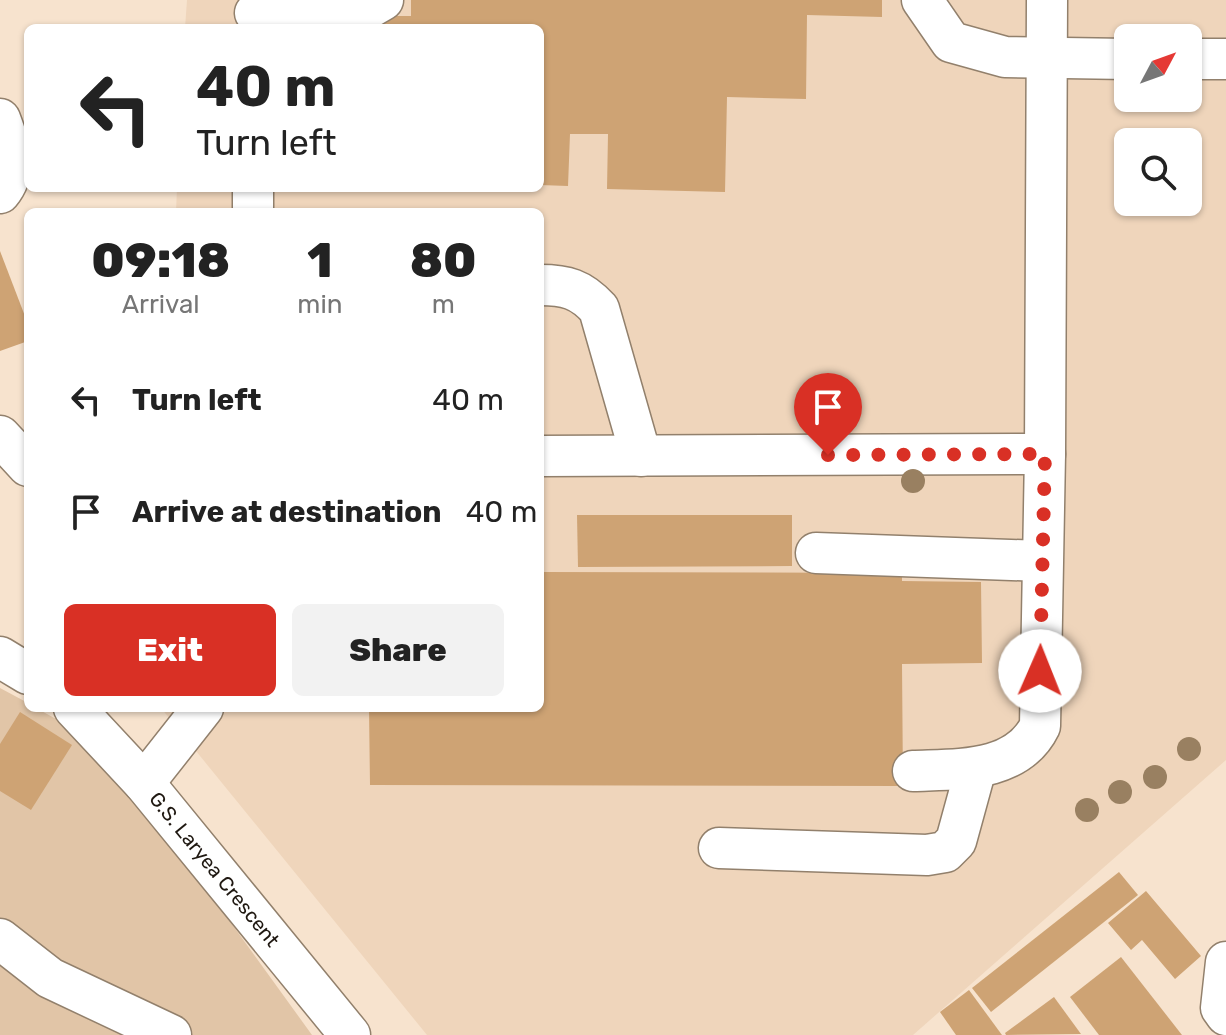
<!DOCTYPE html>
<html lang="en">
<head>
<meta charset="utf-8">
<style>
	:root { --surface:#fff; --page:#f2f2f2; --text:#222; --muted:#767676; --accent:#d93025 }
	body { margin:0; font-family:Rubik,sans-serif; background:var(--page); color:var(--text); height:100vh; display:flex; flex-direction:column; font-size:30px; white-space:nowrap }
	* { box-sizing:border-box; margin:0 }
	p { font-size:26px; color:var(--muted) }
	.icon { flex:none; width:44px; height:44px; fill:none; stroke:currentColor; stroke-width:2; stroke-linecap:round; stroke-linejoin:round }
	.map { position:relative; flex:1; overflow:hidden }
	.details { position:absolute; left:24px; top:208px; width:520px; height:504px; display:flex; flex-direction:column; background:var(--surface); border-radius:12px; box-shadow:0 2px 6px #0004 }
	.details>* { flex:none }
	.hud { position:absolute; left:24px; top:24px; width:520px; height:168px; border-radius:12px; box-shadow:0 2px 6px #0004; background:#fff; color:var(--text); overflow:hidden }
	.needle { width:52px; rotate:49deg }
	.tools { position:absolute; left:1114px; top:24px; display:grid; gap:16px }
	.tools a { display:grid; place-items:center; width:88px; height:88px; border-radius:12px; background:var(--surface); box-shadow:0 2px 6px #0004; font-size:40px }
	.pin { position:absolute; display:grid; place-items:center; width:68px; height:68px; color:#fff; margin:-82px -34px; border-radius:50% 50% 50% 0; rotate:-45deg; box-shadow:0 0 8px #0007 }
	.pin .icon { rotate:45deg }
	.me { position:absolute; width:88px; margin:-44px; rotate:1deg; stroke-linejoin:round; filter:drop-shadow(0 0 6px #0008) }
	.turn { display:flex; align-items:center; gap:28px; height:168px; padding:0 40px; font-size:36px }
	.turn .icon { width:104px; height:104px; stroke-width:2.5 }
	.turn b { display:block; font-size:56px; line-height:68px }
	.eta { display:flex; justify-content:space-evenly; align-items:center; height:136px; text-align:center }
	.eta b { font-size:48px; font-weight:800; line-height:56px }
	.primary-button { display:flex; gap:16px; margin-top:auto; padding:16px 40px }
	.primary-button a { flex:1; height:92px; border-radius:12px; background:var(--accent); color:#fff; font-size:32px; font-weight:800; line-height:92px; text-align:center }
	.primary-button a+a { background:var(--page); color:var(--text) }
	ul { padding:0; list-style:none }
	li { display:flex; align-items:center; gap:24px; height:112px; padding:0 40px }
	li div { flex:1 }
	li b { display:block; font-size:30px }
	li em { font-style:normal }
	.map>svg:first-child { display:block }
	.built { fill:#efd5bb; fill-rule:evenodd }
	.green { fill:#e1c5a7 }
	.building { fill:#cea374 }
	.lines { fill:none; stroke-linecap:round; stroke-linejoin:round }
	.minor-casing { stroke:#92806c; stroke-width:43 }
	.minor { stroke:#fff; stroke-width:40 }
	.tree { fill:#998061 }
	.route { stroke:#d93025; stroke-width:14; stroke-dasharray:0 25.2 }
	.labels { text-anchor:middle; stroke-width:6; stroke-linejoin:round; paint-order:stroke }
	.street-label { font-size:20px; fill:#1f1811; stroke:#fef2e5 }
</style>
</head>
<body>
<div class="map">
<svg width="1226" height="1035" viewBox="0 0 1226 1035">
	<rect width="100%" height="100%" fill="#f7e3ce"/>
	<path class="built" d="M187 0H1226V760L913 1035H427L161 708H540V212H176L177 188H540V28H185ZM1128 38H1188V98H1128ZM1128 142H1188V202H1128Z"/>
	<path class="green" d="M0 688 28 703V708H36L102 744 312 1035H0Z"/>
	<g class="building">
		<path d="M411 0H882V17L807 15 806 99 727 97 725 192 607 189 608 134H570L568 186 540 185V28H379V16H411Z"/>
		<path d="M0 251 28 324V341L0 351Z"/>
		<path d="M577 515H792V566L578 567Z"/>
		<path d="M540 572 902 573V581L981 582 982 663 902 664 903 786 370 785 369 708H540Z"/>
		<path d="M20 712 72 745 31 810 0 791V744Z"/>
		<path d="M1119 872 1138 895 991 1012 972 988Z"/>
		<path d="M1146 891 1201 956 1175 979 1142 940 1131 950 1108 923Z"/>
		<path d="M1121 957 1182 1035H1099L1070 997Z"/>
		<path d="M969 990 1002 1035H956L940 1012Z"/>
		<path d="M1054 997 1081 1034 1006 1035 1005 1033Z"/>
	</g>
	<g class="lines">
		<g class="minor-casing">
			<g id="minor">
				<path d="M922 0 951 42 1005 57 1128 59"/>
				<path d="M255 13 371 7 383 0"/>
				<path d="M1188 59H1226"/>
				<path d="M0 119C10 145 19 170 0 193"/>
				<path d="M253 188V212"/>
				<path d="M540 285C566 285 581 289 599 309L641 456"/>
				<path d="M0 436 28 466"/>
				<path d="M540 456 1045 454"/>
				<path d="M816 553 1042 561"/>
				<path d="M0 657 28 674"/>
				<path id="s1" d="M74 708 144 783 350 1035"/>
				<path d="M913 771C957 769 1017 773 1040 726L1045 454 1047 0"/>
				<path d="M144 783 203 708"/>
				<path d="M719 848 927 855 945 852 956 841 976 768"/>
				<path d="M0 939 50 978 171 1035"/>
				<path d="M1226 962 1221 1008 1226 1015"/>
			</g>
		</g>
		<use href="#minor" class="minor"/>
	</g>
	<g class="tree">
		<circle cx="913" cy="481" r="12"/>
		<circle cx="1189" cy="749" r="12"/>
		<circle cx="1155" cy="777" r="12"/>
		<circle cx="1120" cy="792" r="12"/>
		<circle cx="1087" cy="810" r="12"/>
	</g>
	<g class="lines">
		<path class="route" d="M828 455 1045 454 1040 671"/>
	</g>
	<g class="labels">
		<g class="street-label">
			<text dy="7" stroke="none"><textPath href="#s1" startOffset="214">G.S. Laryea Crescent</textPath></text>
		</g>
	</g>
</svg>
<div class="tools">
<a><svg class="needle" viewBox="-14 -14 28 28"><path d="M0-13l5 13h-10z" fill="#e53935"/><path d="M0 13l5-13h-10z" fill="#767676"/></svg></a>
<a><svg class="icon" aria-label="search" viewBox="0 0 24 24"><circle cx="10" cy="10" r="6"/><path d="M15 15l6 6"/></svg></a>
</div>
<div class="pin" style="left:828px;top:455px;background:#d93025"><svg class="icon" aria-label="arrive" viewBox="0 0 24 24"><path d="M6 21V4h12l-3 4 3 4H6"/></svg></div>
<svg class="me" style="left:1040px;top:671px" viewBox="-20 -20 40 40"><circle r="19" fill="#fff"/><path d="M0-13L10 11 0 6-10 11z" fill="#d93025"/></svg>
<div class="hud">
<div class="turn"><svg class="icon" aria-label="left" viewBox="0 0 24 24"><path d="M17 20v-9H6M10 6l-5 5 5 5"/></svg><div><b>40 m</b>Turn left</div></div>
</div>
<section class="details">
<div class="eta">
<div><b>09:18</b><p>Arrival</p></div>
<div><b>1</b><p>min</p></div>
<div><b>80</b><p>m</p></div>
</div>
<ul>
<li><svg class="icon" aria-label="left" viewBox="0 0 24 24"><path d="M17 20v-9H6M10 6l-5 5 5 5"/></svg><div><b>Turn left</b></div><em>40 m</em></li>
<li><svg class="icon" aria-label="arrive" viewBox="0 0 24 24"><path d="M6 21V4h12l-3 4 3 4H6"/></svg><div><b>Arrive at destination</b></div><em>40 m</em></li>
</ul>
<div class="primary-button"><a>Exit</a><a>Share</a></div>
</section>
</div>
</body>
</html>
